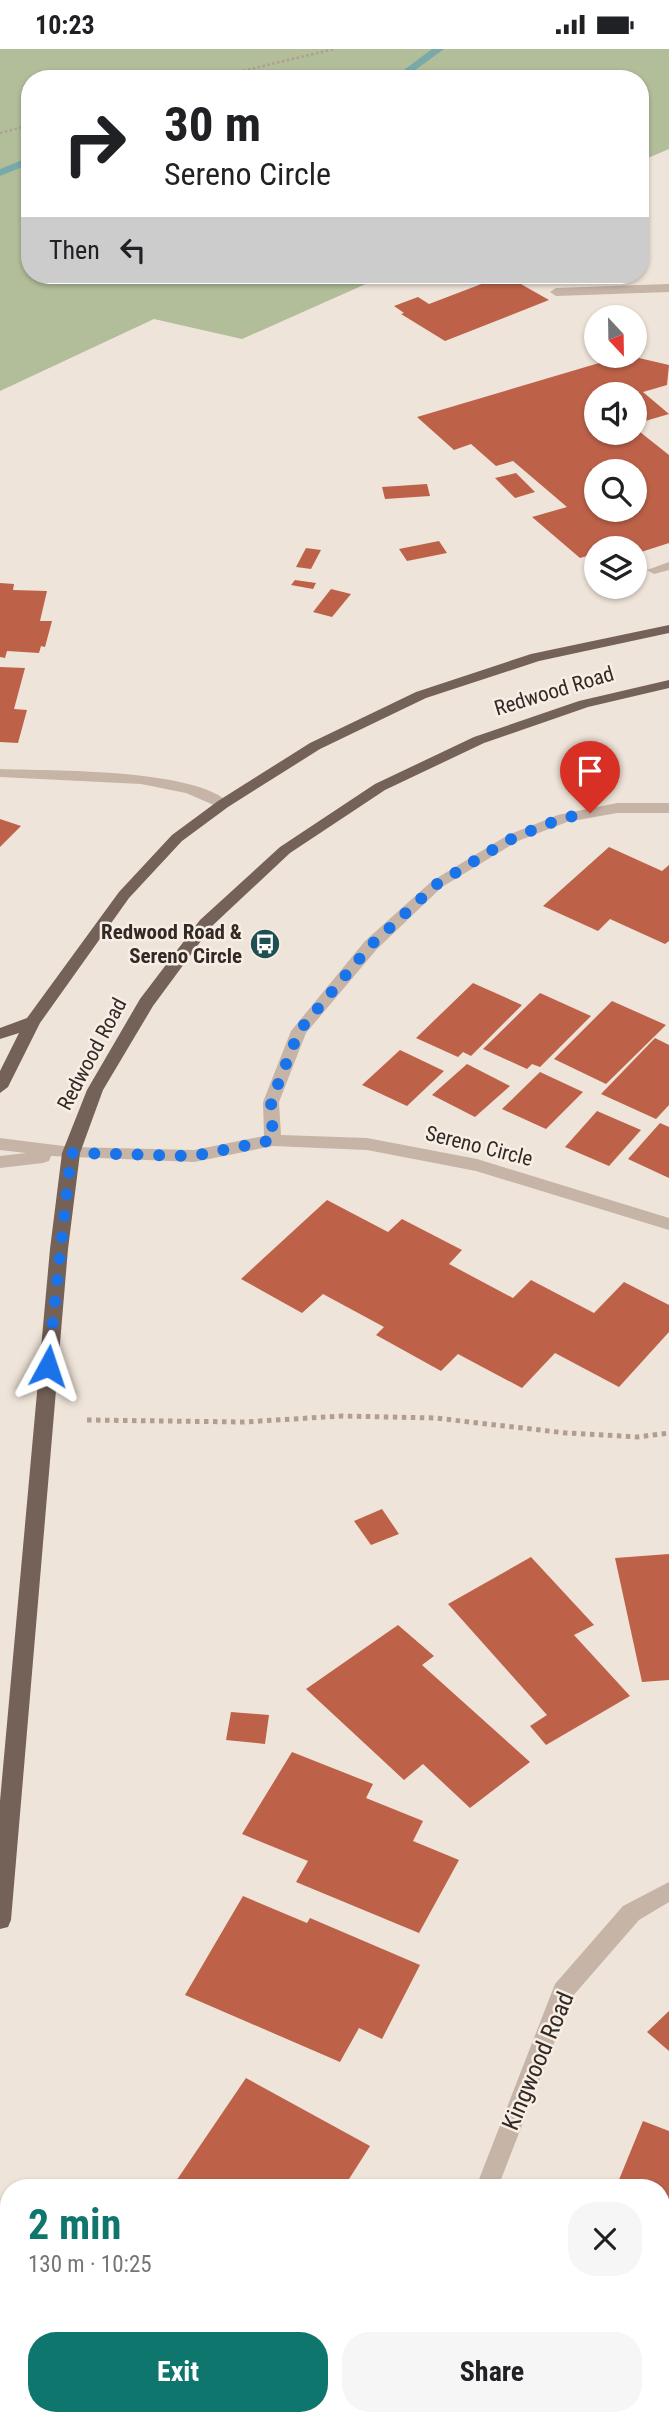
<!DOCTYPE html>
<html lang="en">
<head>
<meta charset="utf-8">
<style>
	:root { --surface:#fff; --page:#f6f6f6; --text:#202124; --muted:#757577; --accent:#0f766e }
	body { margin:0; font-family:"Roboto Condensed",sans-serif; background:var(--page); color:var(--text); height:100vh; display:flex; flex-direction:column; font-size:26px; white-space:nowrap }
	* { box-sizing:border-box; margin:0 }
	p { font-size:23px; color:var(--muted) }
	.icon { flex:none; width:38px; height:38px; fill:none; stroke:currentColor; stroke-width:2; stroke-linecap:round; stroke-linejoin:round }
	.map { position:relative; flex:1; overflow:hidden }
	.drawer { position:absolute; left:0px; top:2130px; width:670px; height:247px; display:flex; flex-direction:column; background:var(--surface); border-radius:28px 28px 0 0; box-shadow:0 2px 5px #0004 }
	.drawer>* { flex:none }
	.banner { position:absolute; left:21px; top:21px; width:628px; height:214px; border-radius:28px; box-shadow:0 2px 5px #0004; background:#fff; color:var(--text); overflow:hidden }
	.needle { width:46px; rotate:158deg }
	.controls { position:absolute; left:584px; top:256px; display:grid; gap:14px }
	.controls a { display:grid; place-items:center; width:63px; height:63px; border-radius:50%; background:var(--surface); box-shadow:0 2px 5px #0004; font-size:35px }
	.pin { position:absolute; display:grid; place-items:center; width:60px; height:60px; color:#fff; margin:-72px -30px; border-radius:50% 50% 50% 0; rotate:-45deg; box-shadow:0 0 7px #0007 }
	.pin .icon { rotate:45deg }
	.me { position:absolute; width:77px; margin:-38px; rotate:5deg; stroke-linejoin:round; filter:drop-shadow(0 0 5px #0008) }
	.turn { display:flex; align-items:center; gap:24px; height:147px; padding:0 28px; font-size:32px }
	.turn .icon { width:91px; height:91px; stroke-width:2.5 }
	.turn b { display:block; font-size:49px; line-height:60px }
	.then { display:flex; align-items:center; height:66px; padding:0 28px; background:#0003; gap:14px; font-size:26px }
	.round { display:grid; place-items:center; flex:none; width:74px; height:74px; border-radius:28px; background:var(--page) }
	.head { display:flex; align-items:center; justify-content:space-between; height:119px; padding:0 28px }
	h1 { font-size:42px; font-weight:700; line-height:52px; color:var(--accent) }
	.cta { display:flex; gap:14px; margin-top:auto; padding:14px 28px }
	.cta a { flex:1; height:80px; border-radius:28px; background:var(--accent); color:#fff; font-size:28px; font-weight:700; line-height:80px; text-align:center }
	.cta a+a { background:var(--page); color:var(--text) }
	.status { display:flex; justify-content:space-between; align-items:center; height:49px; padding:0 35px; background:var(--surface); direction:ltr }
	.status svg { height:19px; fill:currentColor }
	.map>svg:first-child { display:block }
	.green { fill:#b2bd9a }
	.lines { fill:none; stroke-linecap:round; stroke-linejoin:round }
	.stream { fill:#7aa9aa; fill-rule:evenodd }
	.building { fill:#bd6249; fill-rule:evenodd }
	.path-far1 { stroke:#b19e90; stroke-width:2.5; stroke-dasharray:2.5 2.5; stroke-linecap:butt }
	.path { stroke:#b19e90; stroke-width:5; stroke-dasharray:4.5 4.5; stroke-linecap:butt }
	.minor { fill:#c6b4a6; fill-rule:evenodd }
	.major { fill:#746158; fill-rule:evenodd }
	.route { stroke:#1a73e8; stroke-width:12; stroke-dasharray:0 21.6 }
	.labels { text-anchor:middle; stroke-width:5; stroke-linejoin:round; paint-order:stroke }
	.street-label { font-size:21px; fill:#332a26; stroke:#f7eee5 }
	.poi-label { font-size:21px; font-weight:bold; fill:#332a26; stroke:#f7eee5; text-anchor:end }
	.near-street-label { font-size:24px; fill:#332a26; stroke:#f7eee5 }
</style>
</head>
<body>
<div class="status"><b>10:23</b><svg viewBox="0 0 49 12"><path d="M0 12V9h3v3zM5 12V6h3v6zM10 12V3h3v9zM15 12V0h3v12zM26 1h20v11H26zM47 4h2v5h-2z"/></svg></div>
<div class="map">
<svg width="669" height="2375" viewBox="0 0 669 2375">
	<rect width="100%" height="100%" fill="#efe4d9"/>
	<path class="green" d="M0 0H669V100L641 112 640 30H30V226H386L242 290 154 270 0 342Z"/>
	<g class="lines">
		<g class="stream">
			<path d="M432 0H444L407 27 283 30 298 22 404 21Z"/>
			<path d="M30 108V115L0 127V120Z"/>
		</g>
	</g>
	<g class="building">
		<path d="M505 226 549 251 445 292 401 265 404 264 394 257 418 248 429 255Z"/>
		<path d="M626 306 669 316 667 336 643 343 669 365 635 375V345H597V383H635V379L669 406V494L635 505V499H597V504L580 509 532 468 567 458 513 412 496 417 471 395 454 401 417 368ZM597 422H635V460H597Z"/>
		<path d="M516 424 535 443 515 449 495 429Z"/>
		<path d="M427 435 430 447 385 450 382 438Z"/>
		<path d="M439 492 447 504 407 512 399 500Z"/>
		<path d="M306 499 321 501 311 520 296 518Z"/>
		<path d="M295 531 316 534 313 540 291 536Z"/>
		<path d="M0 534 14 535 13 541 47 542 40 572H52L45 598 41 597 39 604 7 602 5 609 0 608Z"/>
		<path d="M331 540 351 545 332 568 313 563Z"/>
		<path d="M0 618 25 619 14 660 27 661 18 694 0 693Z"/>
		<path d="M0 770 21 777 0 798Z"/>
		<path d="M609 798 662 822 669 816V892L665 895 610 870 598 882 543 857Z"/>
		<path d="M473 934 522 956 471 1007 463 1003 458 1008 416 989Z"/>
		<path d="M540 944 591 967 540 1018 532 1015 527 1020 483 1000Z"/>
		<path d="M612 952 666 976 606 1035 554 1010Z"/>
		<path d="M655 989 669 996V1056L656 1070 601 1045Z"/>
		<path d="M400 1001 444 1022 407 1057 362 1036Z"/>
		<path d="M467 1015 510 1037 475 1068 432 1046Z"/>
		<path d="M540 1023 583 1043 546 1080 502 1060Z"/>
		<path d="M597 1062 641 1081 609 1117 565 1098Z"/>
		<path d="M660 1074 669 1078V1129L628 1110Z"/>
		<path d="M327 1151 388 1183 402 1170 462 1201 449 1215 513 1249 531 1231 594 1264 624 1233 669 1256V1283L619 1338 555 1304 522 1339 458 1305 441 1322 376 1286 384 1278 323 1245 302 1264 241 1230Z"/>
		<path d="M382 1460 399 1485 371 1496 354 1472Z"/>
		<path d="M669 1505V1631L642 1633 615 1509Z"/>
		<path d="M531 1508 594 1576 574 1586 630 1647 546 1696 530 1677 547 1666 448 1555Z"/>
		<path d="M398 1576 434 1607 422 1616 530 1713 470 1759 423 1715 404 1731 306 1640Z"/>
		<path d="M231 1663 269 1666 265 1695 226 1691Z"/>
		<path d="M292 1703 373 1735 366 1749 423 1772 413 1792 459 1811 419 1884 296 1833 308 1812 242 1785Z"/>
		<path d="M243 1847 307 1874 310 1869 420 1916 382 1990 359 1979 340 2013 185 1946Z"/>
		<path d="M669 1962V2002L647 1983Z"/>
		<path d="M246 2029 370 2097 344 2138H172Z"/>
		<path d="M643 2072 669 2082V2262L662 2259V2138H616Z"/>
		<path d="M662 2292 669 2297V2375H506L510 2368H662Z"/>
	</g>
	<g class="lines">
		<g class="path-far1">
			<path d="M209 30 334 0"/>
			<path d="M0 84 30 76"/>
		</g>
		<path class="path" d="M87 1371 244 1373 342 1367 435 1369 566 1384 637 1388 669 1384"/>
		<g class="minor">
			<path d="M669 235V243L556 247 550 243 556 239Z"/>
			<path d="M669 513V521L654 525 647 521Z"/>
			<path d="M0 720C50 722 197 719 230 755L223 760 186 744 141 735 0 728Z"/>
			<path d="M617 754H669V764H617L567 773 518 792 442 838 377 900 306 984 279 1053 281 1086 367 1089 477 1110 669 1169V1181L476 1122 367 1101 273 1097 194 1113 51 1107 49 1112 43 1114 0 1119V1107L26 1104 0 1101V1089L71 1098 194 1101 264 1087 263 1053 291 982 365 892 432 832 508 786 558 766Z"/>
			<path d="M669 1833V1853L639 1871 572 1948 498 2138H476L555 1935 623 1857Z"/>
			<path d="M297 2368H328L325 2375H294Z"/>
		</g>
		<g class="major">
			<path d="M669 576V584L539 612 426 649 320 700 228 758 182 792 129 849 40 974 8 1038 0 1044V1022L19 984 0 990V979L27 969 119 843 172 786 218 752 310 694 416 643 531 605Z"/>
			<path d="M669 631V639L588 658 484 694 385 741 290 804 212 877 153 957 103 1041 80 1104 68 1200 11 1871 8 1878 0 1880V1752L50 1200 62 1104 87 1041 140 950 200 871 280 798 375 735 474 688 579 652Z"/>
		</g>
	</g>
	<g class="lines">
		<path class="route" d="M48 1317 71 1104 194 1107 273 1091 271 1053 299 982 371 896 437 835 494 800 513 789 563 769 590 764"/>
	</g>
	<defs>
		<g id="bus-disc" transform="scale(1.575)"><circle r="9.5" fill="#1f4f51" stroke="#f7eee5"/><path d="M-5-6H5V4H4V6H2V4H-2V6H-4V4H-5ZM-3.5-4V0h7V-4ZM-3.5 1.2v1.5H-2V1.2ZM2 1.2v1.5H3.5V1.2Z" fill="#fff"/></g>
	</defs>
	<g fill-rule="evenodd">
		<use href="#bus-disc" x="265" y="895"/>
	</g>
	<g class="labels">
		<g class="street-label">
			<text transform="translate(554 642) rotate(-17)" y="7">Redwood Road</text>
			<text transform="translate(92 1005) rotate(-62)" y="7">Redwood Road</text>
			<text transform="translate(479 1097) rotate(14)" y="7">Sereno Circle</text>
		</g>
		<g class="poi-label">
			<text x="242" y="890">Redwood Road &amp;<tspan x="242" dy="24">Sereno Circle</tspan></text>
		</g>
		<g class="near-street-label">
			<text transform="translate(538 2012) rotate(-67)" y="8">Kingwood Road</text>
		</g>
	</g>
</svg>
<div class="controls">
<a><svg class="needle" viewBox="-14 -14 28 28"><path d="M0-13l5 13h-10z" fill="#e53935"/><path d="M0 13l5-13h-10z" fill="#757577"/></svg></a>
<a><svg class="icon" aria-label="sound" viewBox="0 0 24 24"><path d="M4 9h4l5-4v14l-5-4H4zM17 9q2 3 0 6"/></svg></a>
<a><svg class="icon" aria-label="search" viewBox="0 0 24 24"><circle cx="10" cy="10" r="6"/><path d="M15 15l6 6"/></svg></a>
<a><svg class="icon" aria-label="layers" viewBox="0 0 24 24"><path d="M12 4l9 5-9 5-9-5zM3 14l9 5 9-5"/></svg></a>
</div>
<div class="pin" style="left:590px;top:764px;background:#d93025"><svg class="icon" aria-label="arrive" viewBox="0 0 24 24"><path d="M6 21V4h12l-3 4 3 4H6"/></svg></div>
<svg class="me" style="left:48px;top:1317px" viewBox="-20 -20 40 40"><path d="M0-17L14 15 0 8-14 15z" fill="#1a73e8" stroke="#fff" stroke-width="4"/></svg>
<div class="banner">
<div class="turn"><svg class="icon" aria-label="right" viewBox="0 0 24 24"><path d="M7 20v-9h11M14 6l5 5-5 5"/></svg><div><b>30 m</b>Sereno Circle</div></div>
<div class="then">Then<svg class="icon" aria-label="left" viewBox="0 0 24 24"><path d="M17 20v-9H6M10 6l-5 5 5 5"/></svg></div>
</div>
<section class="drawer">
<div class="head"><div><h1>2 min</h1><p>130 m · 10:25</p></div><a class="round"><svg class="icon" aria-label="close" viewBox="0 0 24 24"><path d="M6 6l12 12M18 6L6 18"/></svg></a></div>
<div class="cta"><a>Exit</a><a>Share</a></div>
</section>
</div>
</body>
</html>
